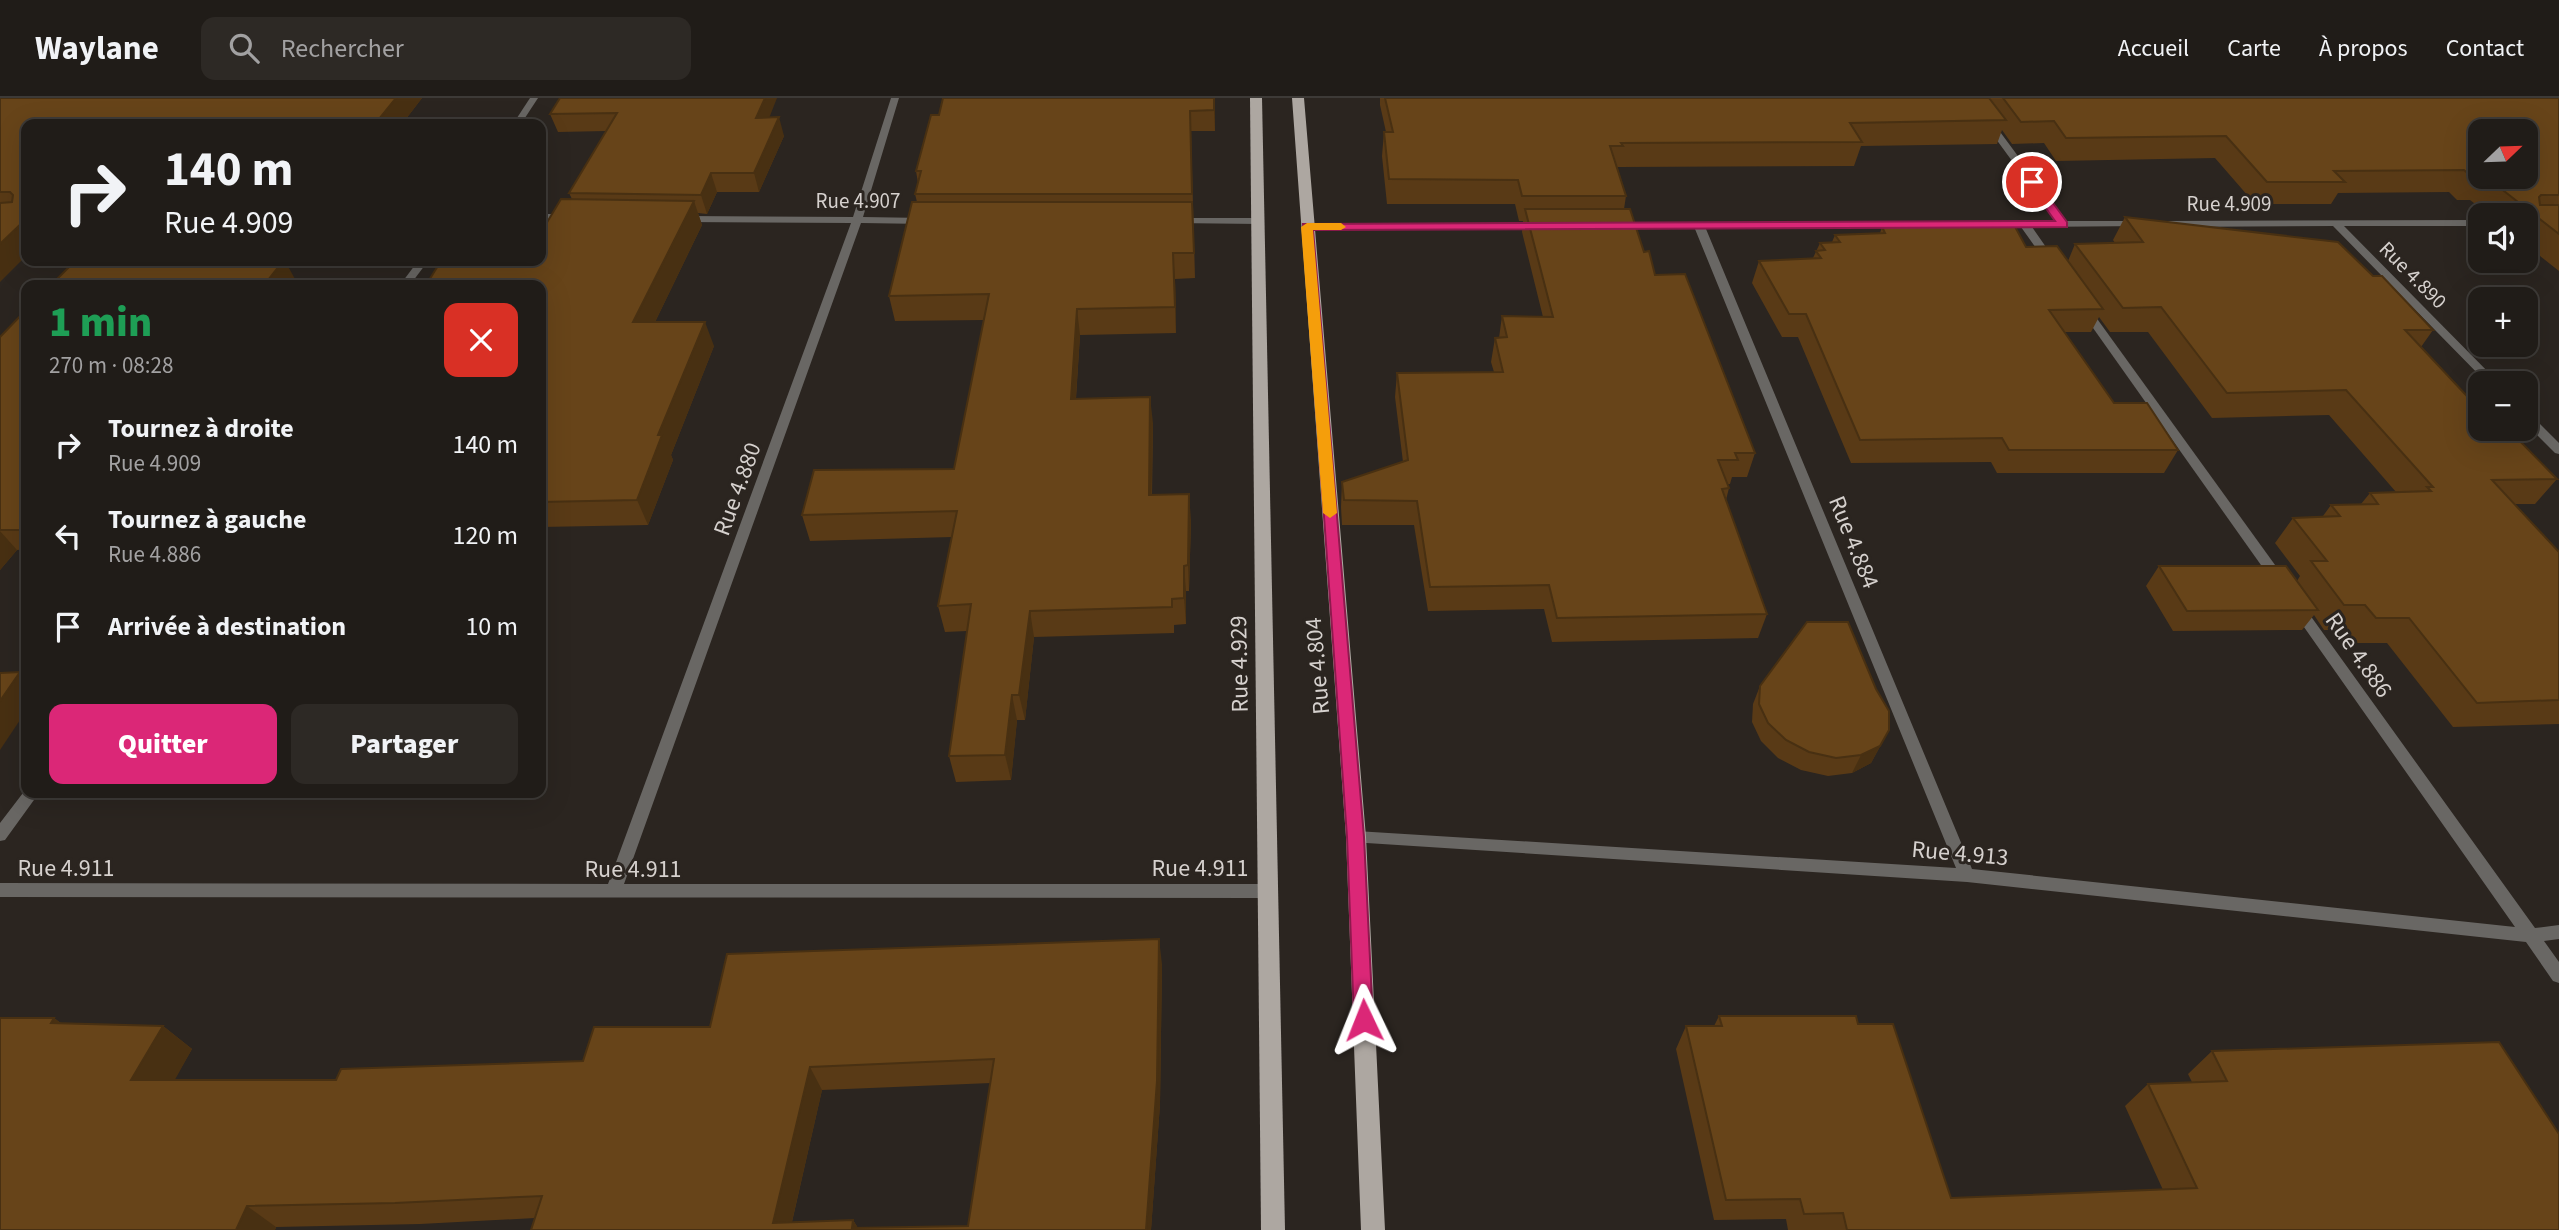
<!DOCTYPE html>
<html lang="fr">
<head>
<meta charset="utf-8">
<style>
	:root { --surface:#201c18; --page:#2d2925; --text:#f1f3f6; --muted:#a2a1a2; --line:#3d3a37; --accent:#db2777 }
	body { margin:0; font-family:"Source Sans 3",sans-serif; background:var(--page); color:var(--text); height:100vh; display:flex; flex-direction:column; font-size:26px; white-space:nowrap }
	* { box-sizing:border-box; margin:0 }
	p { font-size:23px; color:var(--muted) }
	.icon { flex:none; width:38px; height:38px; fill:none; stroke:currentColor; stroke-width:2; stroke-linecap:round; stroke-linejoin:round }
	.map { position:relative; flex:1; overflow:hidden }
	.side { position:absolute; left:21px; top:182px; width:525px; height:518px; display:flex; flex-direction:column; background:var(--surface); border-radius:14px; box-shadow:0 7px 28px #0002,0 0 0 2px var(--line) }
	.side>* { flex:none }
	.hud { position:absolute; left:21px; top:21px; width:525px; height:147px; border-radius:14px; box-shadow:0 7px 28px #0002,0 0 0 2px var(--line); background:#201c18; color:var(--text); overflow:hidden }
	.needle { width:46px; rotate:67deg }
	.fabs { position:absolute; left:2468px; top:21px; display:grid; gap:14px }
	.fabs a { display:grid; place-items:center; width:70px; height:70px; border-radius:14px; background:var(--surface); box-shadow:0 7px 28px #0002,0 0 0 2px var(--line); font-size:35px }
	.pin { position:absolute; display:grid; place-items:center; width:60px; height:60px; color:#fff; margin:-30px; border:4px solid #fff; border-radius:50%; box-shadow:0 2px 7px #0007 }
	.me { position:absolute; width:77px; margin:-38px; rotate:358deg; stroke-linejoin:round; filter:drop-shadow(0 0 5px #0008) }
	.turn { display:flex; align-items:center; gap:24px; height:147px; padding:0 28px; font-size:32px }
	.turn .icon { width:91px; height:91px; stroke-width:2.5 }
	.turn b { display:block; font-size:49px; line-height:60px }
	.round { display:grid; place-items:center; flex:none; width:74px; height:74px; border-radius:14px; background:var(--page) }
	.summary { display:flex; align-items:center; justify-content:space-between; height:119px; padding:0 28px }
	h1 { font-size:42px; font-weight:800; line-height:52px; color:#1e9e55 }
	.primary-button { display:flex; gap:14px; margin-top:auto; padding:14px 28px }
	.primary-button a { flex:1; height:80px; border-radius:14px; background:var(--accent); color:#fff; font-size:28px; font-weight:800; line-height:80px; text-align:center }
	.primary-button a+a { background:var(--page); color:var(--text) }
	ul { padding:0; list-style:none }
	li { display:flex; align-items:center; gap:21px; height:91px; padding:0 28px }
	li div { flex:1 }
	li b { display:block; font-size:26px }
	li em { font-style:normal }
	header { display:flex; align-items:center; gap:42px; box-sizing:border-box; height:98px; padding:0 35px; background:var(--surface); border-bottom:2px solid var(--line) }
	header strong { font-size:33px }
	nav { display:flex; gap:38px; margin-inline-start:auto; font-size:24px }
	.search { width:490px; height:63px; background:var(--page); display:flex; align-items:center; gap:18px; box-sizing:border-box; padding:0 24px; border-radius:14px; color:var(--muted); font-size:26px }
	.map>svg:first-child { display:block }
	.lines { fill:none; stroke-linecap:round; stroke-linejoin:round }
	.minor { fill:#696764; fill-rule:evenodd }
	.primary { fill:#ada7a1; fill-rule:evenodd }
	.wall { fill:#593a16; fill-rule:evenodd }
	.shaded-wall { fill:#483012 }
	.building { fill:#674419; stroke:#483012; stroke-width:2; fill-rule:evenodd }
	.route { fill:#db2777; stroke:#8e194d; stroke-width:2 }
	.slow { fill:#f59e0b }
	.labels { text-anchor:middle; stroke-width:6; stroke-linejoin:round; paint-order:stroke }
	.far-street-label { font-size:21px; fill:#d6d1ce; stroke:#2b2520 }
	.street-label { font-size:24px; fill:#d6d1ce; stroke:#2b2520 }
</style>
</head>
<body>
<header>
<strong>Waylane</strong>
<div class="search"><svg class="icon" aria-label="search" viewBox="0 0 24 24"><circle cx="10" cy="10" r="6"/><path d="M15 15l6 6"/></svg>Rechercher</div>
<nav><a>Accueil</a><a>Carte</a><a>À propos</a><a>Contact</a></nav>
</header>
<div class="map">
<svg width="2559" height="1132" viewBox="0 0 2559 1132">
	<rect width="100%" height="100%" fill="#2b2520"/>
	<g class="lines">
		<g class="minor">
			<path d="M530 0H538L521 26H513Z"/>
			<path d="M891 0H899L863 119 925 120 930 123 925 126 861 125 624 786H1266L1272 788 1274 793 1272 798 1266 800 0 799V785L608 786 851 125 683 124 678 121 683 118 853 119Z"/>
			<path d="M1966 0H1975L2066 123H2139L2144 126 2143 128 2032 129 2055 162 2050 165 2046 164 2021 129 1706 131 1972 771 2515 829 2292 512 2290 509 2297 504 2302 506 2535 830 2559 827V841L2544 843 2559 864V885L2553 883 2526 844 1967 784 1351 744 1348 739 1351 734 1356 733 1956 770 1695 131H1617L1612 128 1617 125 2056 123Z"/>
			<path d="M541 116H568L573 119 568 122H541Z"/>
			<path d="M1177 120H1259L1264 123 1259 126 1173 125 1172 123Z"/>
			<path d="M2480 122V128H2344L2499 285H2487L2333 128 2166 129 2161 126 2166 123Z"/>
			<path d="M1540 125 1544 126V130L1307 132 1302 129 1307 126Z"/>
			<path d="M418 163H428L410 187H400Z"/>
			<path d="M2086 210 2090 211 2283 478 2285 481 2283 484H2273L2081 213Z"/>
			<path d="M2525 314 2529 315 2559 345V356L2555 355 2525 325Z"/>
			<path d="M26 691V695H39L5 742 0 743V725Z"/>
		</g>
		<g class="primary">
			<path d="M1250 0H1262L1285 1132H1261Z"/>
			<path d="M1292 0H1304L1366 739 1385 1132H1361L1346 739Z"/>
		</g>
	</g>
	<g class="wall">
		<path d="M0 0H422L402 26H26L0 184Z"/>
		<path d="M560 0 769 20 784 38 759 94H717L707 116 698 115 702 127 655 224 714 248 671 357 673 362 648 427 541 429V163L543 131 572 101 569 95 606 33 558 34 550 16Z"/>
		<path d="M1215 0V33H1191L1195 180 1175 181 1176 235 1080 237 1076 301 1153 325 1152 397 1191 422 1189 493H1186V526L1174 527V535L1034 539 1025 622H1017L1011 682 956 684 949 658 967 533 945 534 938 508 952 439 810 443 802 417 954 371 984 222 895 223 889 198 917 104 915 96 918 85 916 73Z"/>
		<path d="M1380 0H2559V173L2525 146V117H2490L2470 102H2457L2449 94 2338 95 2331 106H2255L2215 60 2056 63 2044 45 2012 46 2002 32 1997 46 1861 48 1854 68 1618 69V71L1626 98 1624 111 1644 154 1655 177 1755 355 1747 379H1732L1730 386H1728L1729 390 1726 402 1767 516 1758 540 1552 544 1544 511 1428 513 1414 427H1342L1341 409 1342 384 1403 364 1395 299 1397 275 1494 274 1491 264 1495 240H1499L1502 218 1543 219 1522 134 1523 123H1519L1515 106H1387L1382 58 1384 34H1386L1380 7Z"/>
		<path d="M2125 119 2373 178 2433 232 2421 249 2480 331 2557 381 2535 406H2515L2559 454V626L2453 629 2387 545H2355L2345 532H2324L2314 517 2302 532 2173 533 2146 488 2159 468 2297 483 2300 478 2275 445 2293 420 2323 418 2331 407 2361 406 2370 395 2396 394 2329 317 2212 320 2148 234H2110L2099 219 2091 234H2064L2114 305 2178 352 2164 375H1997L1991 364 1851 365 1798 239H1782L1752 185 1759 163 1813 160 1820 145 1832 144 1835 137 1880 135 1882 129 2026 149 2068 163 2075 146 2115 145 2113 142Z"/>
		<path d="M26 212V451L17 452 0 472V239Z"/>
		<path d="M1760 588 1889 632 1871 665 1852 675 1828 678 1801 672 1778 660 1761 643 1752 624 1753 606Z"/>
		<path d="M1162 866 1160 1006 1151 1132H531L535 1120 420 1126 276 1129 275 1132H0L54 920 62 926 163 928 192 951 174 982H336L583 963 710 929ZM991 985 968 1128 858 1130 853 1122 792 1124 822 992Z"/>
		<path d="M1719 918 1858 926 1951 1100 2163 1092 2125 1008 2148 986 2192 984 2188 976 2212 953 2559 1132H1788L1786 1121 1714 1122 1676 951 1686 928H1714Z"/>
	</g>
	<g class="shaded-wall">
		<path d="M396 0H422L402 26H375Z"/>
		<path d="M765 0H777L762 38 756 20Z"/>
		<path d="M1214 0H1215V33L1214 12Z"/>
		<path d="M779 19 784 38 759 94 754 75Z"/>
		<path d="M711 75 717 94 707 116 701 97Z"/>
		<path d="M694 103 702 127 643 249 633 224Z"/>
		<path d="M26 121V158L0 184V146Z"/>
		<path d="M1173 155 1175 181 1176 235 1175 209Z"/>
		<path d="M283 163H285L295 181 290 187H264Z"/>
		<path d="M1077 211 1080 237 1074 327 1071 301Z"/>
		<path d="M705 224 714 248 671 357 673 362 648 427 637 402 658 337Z"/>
		<path d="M1150 299 1153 325 1151 423 1149 397Z"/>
		<path d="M1189 396 1191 422 1189 493 1188 467Z"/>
		<path d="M0 433 17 452 0 472Z"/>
		<path d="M1184 468 1186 493V526L1184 500Z"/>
		<path d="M1030 513 1034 539 1025 622 1019 597Z"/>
		<path d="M20 574 26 580V613L0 652V603Z"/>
		<path d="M1012 597 1017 622 1011 682 1005 657Z"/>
		<path d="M1889 632 1871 665 1852 675 1861 657Z"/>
		<path d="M1159 841 1162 866 1160 1006 1151 1132H1146Z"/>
		<path d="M54 920 86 944 51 925Z"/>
		<path d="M163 928 192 951 162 1005 131 982Z"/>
		<path d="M810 969 822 992 790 1132 773 1125Z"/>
		<path d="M247 1108 276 1129 275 1132H236Z"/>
		<path d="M853 1122 859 1132 852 1130Z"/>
	</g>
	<g class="building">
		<path d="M0 0H396L375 26H26V121L0 146V105L12 104 13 97 10 94H0Z"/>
		<path d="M560 0H765L756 20 779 19 754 75H711L701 97 569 95 617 15 550 16Z"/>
		<path d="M943 0H1214V12L1190 13 1192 96H915L921 73H916L931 17H939Z"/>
		<path d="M1385 0H1989L2006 22 1850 25 1862 44 1621 45 1623 48H1610L1626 98H1522L1518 82 1389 81 1384 34H1393Z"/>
		<path d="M2003 0H2559V97H2541L2539 99 2540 107H2559V136L2486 79H2472L2464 72 2334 73 2345 84H2267L2226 38 2066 40 2054 23 2021 24ZM2480 33H2525V79H2480Z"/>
		<path d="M561 101 694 103 633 224H705L658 337H662L637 402 541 404V187H426L441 163H541V131H543Z"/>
		<path d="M912 104H1192L1194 155H1173L1175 209 1077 211 1071 301 1150 299 1149 397 1189 396 1188 467 1184 468V500L1172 501V509L1030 513 1019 597H1012L1005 657 949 658 971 506 938 508 957 413 802 417 814 372 954 371 989 196 889 198Z"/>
		<path d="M1525 111H1630L1644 154 1649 153 1655 177 1685 176 1755 355H1735L1738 362H1718L1729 390 1722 391 1767 516 1557 520 1549 487 1430 489 1417 403 1344 402 1342 384 1408 362 1397 275 1503 274 1495 240 1507 239 1502 218 1553 219Z"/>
		<path d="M2125 119 2338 144 2373 178H2382L2433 232H2405L2480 312V331L2509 332 2557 381 2492 382 2559 454V602L2477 605 2409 520H2376L2365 507H2344L2311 463H2327L2293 420 2340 418 2331 407 2378 406 2370 395 2431 393 2427 389H2433L2346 292 2227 295 2161 209 2123 210 2075 146 2143 144Z"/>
		<path d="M2013 125 2026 149 2057 148 2103 211 2049 212 2114 305H2147L2178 352H2009L2002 340 1860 342 1806 216H1789L1759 163 1821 160 1816 153 1825 152 1820 145 1840 144 1835 137 1885 135 1882 129Z"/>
		<path d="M100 163H191L189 165 283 163 264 187H51L74 164Z"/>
		<path d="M26 212V432H0V239Z"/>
		<path d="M2159 468H2286L2318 512 2187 513Z"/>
		<path d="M1807 524H1848L1876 591 1889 613V632L1880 648 1861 657 1836 660 1809 654 1786 642 1768 625 1759 606 1760 588Z"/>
		<path d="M20 574 0 603V575Z"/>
		<path d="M1159 841 1157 983 1146 1132H531L542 1098 395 1105 247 1108 236 1132H0V920H54L51 925 163 928 131 982H336L341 971 583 963 594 929H710L727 856ZM994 961 968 1128 852 1130 853 1122 773 1125 810 969Z"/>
		<path d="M1719 918H1856L1858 926H1893L1951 1100 2197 1090 2148 986 2227 983 2212 953 2499 944 2559 1036V1132H1847L1843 1115 1804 1116 1800 1101 1726 1102 1686 928H1722Z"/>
	</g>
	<path class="route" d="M2032 81 2036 82 2067 124V129L1313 132 1364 739 1373 922 1371 929 1364 931 1357 929 1354 922 1347 739 1303 126 2055 123 2027 84Z"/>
	<path class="slow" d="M1307 125H1341L1346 129 1341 132H1313L1337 415 1330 420 1323 415 1301 129Z"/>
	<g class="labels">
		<g class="far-street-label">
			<text x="858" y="110">Rue 4.907</text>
			<text x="2229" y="113">Rue 4.909</text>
			<text transform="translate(2413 177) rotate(45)" y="7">Rue 4.890</text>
		</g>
		<g class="street-label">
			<text transform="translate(737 391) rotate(-70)" y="8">Rue 4.880</text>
			<text transform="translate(1854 444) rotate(68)" y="8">Rue 4.884</text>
			<text transform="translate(2359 557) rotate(55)" y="8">Rue 4.886</text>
			<text transform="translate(1239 566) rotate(-91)" y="8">Rue 4.929</text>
			<text transform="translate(1317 568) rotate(-95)" y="8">Rue 4.804</text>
			<text transform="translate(1960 755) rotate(5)" y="8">Rue 4.913</text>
			<text x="66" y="778">Rue 4.911</text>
			<text x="1200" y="778">Rue 4.911</text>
			<text x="633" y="779">Rue 4.911</text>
		</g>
	</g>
</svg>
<div class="fabs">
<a><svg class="needle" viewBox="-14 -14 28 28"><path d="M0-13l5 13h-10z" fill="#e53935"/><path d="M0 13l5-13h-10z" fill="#a2a1a2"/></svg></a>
<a><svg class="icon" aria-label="sound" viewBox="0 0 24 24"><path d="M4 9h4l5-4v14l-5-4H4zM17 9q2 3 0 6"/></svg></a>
<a>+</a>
<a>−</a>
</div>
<div class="pin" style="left:2032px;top:84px;background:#d93025"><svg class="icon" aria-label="arrive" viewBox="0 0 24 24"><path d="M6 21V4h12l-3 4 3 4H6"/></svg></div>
<svg class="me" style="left:1364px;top:922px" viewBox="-20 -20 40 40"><path d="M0-17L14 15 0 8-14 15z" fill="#db2777" stroke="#fff" stroke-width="4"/></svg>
<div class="hud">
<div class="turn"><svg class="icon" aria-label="right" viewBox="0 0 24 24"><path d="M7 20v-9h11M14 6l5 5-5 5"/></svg><div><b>140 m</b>Rue 4.909</div></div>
</div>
<section class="side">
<div class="summary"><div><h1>1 min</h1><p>270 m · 08:28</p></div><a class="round" style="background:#d93025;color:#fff"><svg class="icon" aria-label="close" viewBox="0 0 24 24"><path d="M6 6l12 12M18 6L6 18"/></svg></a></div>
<ul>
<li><svg class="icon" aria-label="right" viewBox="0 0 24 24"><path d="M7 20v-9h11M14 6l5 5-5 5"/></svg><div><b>Tournez à droite</b><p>Rue 4.909</p></div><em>140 m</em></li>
<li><svg class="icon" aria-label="left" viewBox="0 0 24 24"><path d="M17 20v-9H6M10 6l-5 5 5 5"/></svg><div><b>Tournez à gauche</b><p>Rue 4.886</p></div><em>120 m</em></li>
<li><svg class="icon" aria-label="arrive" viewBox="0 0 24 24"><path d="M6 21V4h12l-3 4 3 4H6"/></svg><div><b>Arrivée à destination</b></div><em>10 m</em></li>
</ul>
<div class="primary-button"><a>Quitter</a><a>Partager</a></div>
</section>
</div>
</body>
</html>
